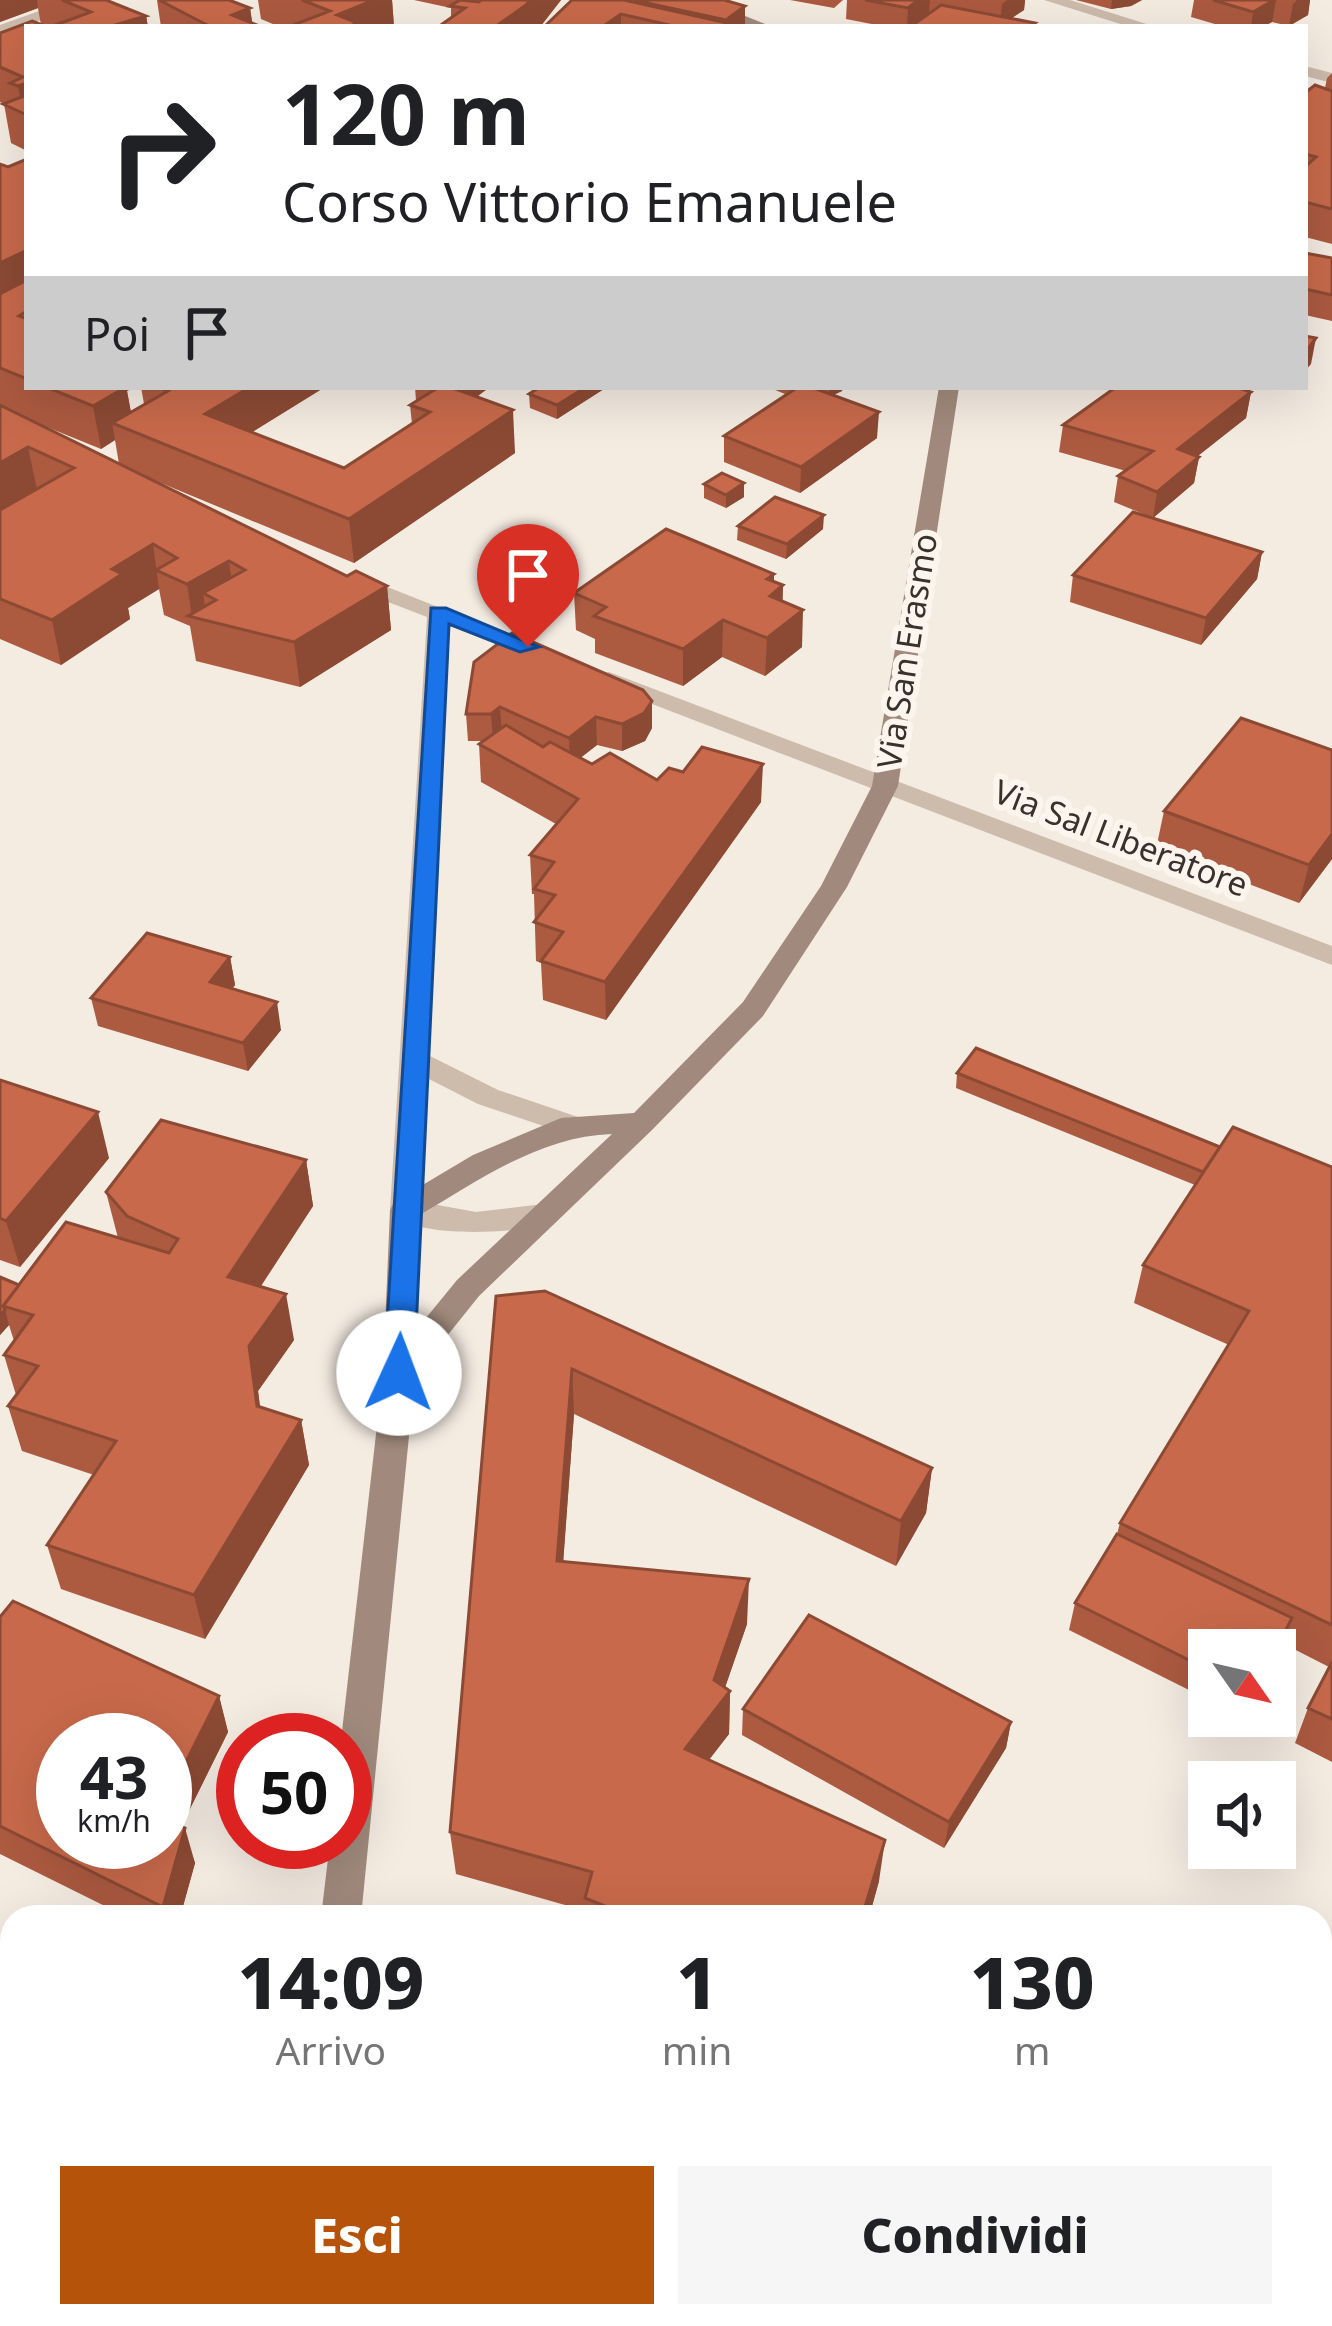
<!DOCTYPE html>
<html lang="it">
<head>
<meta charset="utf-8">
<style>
	:root { --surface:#fff; --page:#f6f6f6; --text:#202124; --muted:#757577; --accent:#b45309 }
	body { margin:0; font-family:"Noto Sans",sans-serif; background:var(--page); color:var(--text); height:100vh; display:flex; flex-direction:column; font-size:45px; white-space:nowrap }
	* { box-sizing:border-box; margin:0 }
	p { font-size:39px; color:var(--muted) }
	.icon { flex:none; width:66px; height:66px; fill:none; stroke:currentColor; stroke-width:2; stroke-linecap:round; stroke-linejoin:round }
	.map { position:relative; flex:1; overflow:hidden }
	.sheet { position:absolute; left:0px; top:1905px; width:1332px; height:423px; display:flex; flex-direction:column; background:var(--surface); border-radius:36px 36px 0 0; box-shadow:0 12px 48px #0002 }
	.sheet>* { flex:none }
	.banner { position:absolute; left:24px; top:24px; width:1284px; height:366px; border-radius:0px; box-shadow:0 12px 48px #0002; background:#fff; color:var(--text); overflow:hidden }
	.needle { width:78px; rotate:124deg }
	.tools { position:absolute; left:1188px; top:1629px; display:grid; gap:24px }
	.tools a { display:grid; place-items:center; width:108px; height:108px; border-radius:0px; background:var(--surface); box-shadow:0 12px 48px #0002; font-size:60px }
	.speed { position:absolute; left:36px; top:1713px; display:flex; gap:24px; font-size:60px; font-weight:700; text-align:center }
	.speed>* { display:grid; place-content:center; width:156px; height:156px; border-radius:50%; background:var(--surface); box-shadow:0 12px 48px #0002; line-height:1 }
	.speed small { font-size:30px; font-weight:400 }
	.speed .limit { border:18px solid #d22; background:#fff; color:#111 }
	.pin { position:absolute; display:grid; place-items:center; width:102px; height:102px; color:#fff; margin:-123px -51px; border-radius:50% 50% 50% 0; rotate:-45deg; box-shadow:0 0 12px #0007 }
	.pin .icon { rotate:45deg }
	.me { position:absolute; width:132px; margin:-66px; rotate:2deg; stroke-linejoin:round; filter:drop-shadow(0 0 9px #0008) }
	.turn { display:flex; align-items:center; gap:42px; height:252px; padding:0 60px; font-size:54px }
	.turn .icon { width:156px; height:156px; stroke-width:2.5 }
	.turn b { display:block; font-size:84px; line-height:102px }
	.then { display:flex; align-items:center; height:114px; padding:0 60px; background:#0003; gap:24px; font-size:45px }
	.eta { display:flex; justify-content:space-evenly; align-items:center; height:204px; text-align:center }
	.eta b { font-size:72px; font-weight:800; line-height:84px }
	.primary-button { display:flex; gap:24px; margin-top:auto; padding:24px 60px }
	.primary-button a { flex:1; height:138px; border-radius:0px; background:var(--accent); color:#fff; font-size:48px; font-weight:800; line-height:138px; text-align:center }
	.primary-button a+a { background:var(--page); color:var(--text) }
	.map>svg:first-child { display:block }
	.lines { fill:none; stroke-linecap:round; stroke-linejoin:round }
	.street { fill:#cdbbac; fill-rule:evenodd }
	.secondary { fill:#a18a7d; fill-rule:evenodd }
	.wall { fill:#ac5a40; fill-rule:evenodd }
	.shaded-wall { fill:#8c4a34 }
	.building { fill:#c8694b; stroke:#8c4a34; stroke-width:3 }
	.route { fill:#1a73e8; stroke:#114b97; stroke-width:3 }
	.labels { text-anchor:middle; stroke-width:12; stroke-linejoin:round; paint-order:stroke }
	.street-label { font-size:33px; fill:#3b302b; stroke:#fbf5ee }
</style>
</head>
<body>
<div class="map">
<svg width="1332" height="2326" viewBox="0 0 1332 2326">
	<rect width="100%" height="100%" fill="#f4ebe1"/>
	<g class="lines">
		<g class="street">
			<path d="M70 0H93L0 36V25Z"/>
			<path d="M1044 0H1070L1156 27H1130Z"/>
			<path d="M1305 66 1332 73V83L1305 76Z"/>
			<path d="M352 573 554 653 542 660 534 658 450 626 428 1055 498 1090 581 1118 586 1125 571 1135 561 1132 478 1104 427 1078 421 1202 476 1212 543 1204 554 1207 558 1215 554 1223C522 1233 409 1241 390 1210L427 617 344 585 341 580Z"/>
			<path d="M609 672 1332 946V965L600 684V674Z"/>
		</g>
		<g class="secondary">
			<path d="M682 0H705L773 27H750Z"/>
			<path d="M939 387H959L898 786 847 887 763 1016 652 1130 479 1296 415 1376 361 1917H321L330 1842H345L341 1740 383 1373 390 1210 394 1202 473 1155 561 1118 634 1113 743 1002 821 886 872 786ZM612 1134 457 1280 417 1329 420 1215C479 1180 541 1136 612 1134Z"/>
			<path d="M277 2316H321L320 2326H276Z"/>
		</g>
	</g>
	<g class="wall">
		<path d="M0 0H106L146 16 148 27H27V151L11 143 4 104 0 102V33L32 21 41 25 38 8 0 22Z"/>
		<path d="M157 0H229L250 8 252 23 262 27H161Z"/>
		<path d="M258 0H392L394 27H280L261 19Z"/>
		<path d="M414 0H561L540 27 451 18V8Z"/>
		<path d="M572 0H724L745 6V27H544Z"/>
		<path d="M790 0H843L834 8Z"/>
		<path d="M847 0H1025L1024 10 1011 18 1035 23V27H887L846 19Z"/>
		<path d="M1076 0H1142L1131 6 1111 9Z"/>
		<path d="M1194 0H1310L1308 15 1289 26 1272 22 1262 27H1225L1191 17Z"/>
		<path d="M1332 73V244L1305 237V93L1325 88 1327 78Z"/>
		<path d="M27 159V387H134L127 391 131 412 144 404 141 387H325L252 432 344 468 412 424 410 405 416 401 415 387H489L477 397 515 453 354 563 144 476 347 576 387 586 391 630 300 687 196 661 190 626 164 615 159 589 128 608 130 619 61 665 0 639V164L8 167ZM32 421 101 449 115 440 119 464Z"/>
		<path d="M1305 253 1332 258V321L1305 315Z"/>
		<path d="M607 387 557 419 530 408 529 394Z"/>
		<path d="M768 387H797L785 394Z"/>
		<path d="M798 387H843L842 391 833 395 877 438 800 493 724 462V436Z"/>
		<path d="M1251 392 1246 418 1197 456 1199 457 1194 483 1153 518 1114 502 1118 476 1126 471 1059 452 1063 425Z"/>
		<path d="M744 483V497L726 508 704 498V484Z"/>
		<path d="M738 526 823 529 786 559 737 540Z"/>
		<path d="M1262 552 1257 579 1201 645 1070 602 1073 575Z"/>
		<path d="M774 574V582L783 585 782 601 802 647 765 676 722 657 683 686 595 653V639L576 630 574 593Z"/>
		<path d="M474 662 652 701V728L645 741 622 751 597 745 580 758 592 764 657 780 761 802 606 1020 543 1000 541 963 536 961 534 894H532L530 855 556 824 481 782 479 744 483 741H468L466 714Z"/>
		<path d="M1164 811 1332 859 1299 903 1156 849Z"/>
		<path d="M230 957 235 985 232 989 281 1030 248 1071 98 1026 91 998Z"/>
		<path d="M957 1073 1220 1147 1332 1167V1762L1295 1743 1308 1708 1329 1667 1284 1644 1209 1650V1700L1069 1630 1075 1603 1117 1534 1120 1523 1229 1345 1134 1303 1143 1265 1195 1185 956 1088Z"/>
		<path d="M0 1080 109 1158 20 1267 0 1260Z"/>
		<path d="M306 1160 313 1206 260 1287 294 1340 258 1391 260 1407 301 1420 309 1465 205 1639 61 1589 47 1545 94 1475 22 1451 8 1406 16 1395 4 1355 14 1341 9 1325 0 1335V1277L19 1285 118 1238 106 1192Z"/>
		<path d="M496 1296 932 1468 926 1513 896 1566 574 1414 563 1562 747 1624 725 1687 730 1691 729 1734 709 1760 879 1881 869 1917H586V1911L456 1874 450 1832Z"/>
		<path d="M0 1617 219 1696 228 1732 181 1827 195 1863 180 1917H127L0 1854Z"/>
		<path d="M743 1709 1011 1722 1006 1748 944 1848 742 1735Z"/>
		<path d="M438 2316H625L741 2326H463Z"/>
	</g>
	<g class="shaded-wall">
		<path d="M0 0H37L38 8 0 22Z"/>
		<path d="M346 0H392L394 27H338L337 15Z"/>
		<path d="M530 0H561L540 27H495Z"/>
		<path d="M918 0H930L929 12 911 27H907L908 8Z"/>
		<path d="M1007 0H1025L1024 10 1000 26 1002 4Z"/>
		<path d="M1112 0H1142L1131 6 1111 9Z"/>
		<path d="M1276 0 1272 22 1262 27H1251L1253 12Z"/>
		<path d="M1297 0H1310L1308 15 1289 26 1293 4Z"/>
		<path d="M745 6V27H726V20Z"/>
		<path d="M250 8 253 27 232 15Z"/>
		<path d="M621 14V27H602Z"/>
		<path d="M146 16 148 27H108Z"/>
		<path d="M27 83V115L23 113 18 86Z"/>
		<path d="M27 250V295L0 308V263Z"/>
		<path d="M1316 338 1311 364 1305 371V353Z"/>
		<path d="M86 387H134L127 391 134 430 112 423 115 440 101 449 93 406Z"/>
		<path d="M250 387H325L212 457 205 414Z"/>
		<path d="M444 387H489V388L446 417Z"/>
		<path d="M586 387H607L557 419V405Z"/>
		<path d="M829 387H843L842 391 829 397Z"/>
		<path d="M1251 392 1246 418 1174 475 1178 449Z"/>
		<path d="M513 410 515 453 354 563 349 519Z"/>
		<path d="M879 412 877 438 800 493 801 467Z"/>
		<path d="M28 447 37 490 0 512V463Z"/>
		<path d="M1199 457 1194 483 1153 518 1157 492Z"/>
		<path d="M744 483V497L726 508V495Z"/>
		<path d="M824 515 823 529 786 559 787 544Z"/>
		<path d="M153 544 159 589 128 608 130 619 61 665 52 620 112 569Z"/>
		<path d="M1262 552 1257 579 1201 645 1206 618Z"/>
		<path d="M229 561 235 605 216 600 203 593 207 620 192 617 187 584Z"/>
		<path d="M774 574V593L783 585 782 623 769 633 767 579Z"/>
		<path d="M387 586 391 630 300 687 294 642Z"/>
		<path d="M803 610 802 647 765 676 767 638Z"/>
		<path d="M723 620 722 657 683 686V649Z"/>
		<path d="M652 701V728L645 741 622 751V724Z"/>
		<path d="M500 707 502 735 493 741 491 714Z"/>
		<path d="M596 717 597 745 570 766 569 738Z"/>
		<path d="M763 764 761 802 606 1020 605 982Z"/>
		<path d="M1332 834V859L1299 903 1309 865Z"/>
		<path d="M230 957 235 985 215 1010 210 982Z"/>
		<path d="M277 1002 281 1030 248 1071 243 1043Z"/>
		<path d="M98 1112 109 1158 20 1267 6 1221Z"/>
		<path d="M306 1160 313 1206 237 1323 228 1277Z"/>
		<path d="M286 1294 294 1340 258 1391 266 1452 257 1406 249 1346Z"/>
		<path d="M5 1310 9 1325 0 1335V1315Z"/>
		<path d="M572 1369 574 1414 560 1606 557 1561Z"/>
		<path d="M301 1420 309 1465 205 1639 194 1595Z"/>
		<path d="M932 1468 926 1513 896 1566 901 1521Z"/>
		<path d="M749 1579 747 1624 719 1705 730 1691 729 1734 684 1791 685 1749 714 1680Z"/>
		<path d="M1292 1618 1283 1645 1275 1661V1651Z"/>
		<path d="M219 1696 228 1732 169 1851 165 1836V1804Z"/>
		<path d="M1011 1722 1006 1748 944 1848 949 1822Z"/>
		<path d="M185 1828 195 1863 180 1917H167L163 1907Z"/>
		<path d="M885 1840 879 1881 869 1917H862Z"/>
	</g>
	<g class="building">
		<path d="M62 0H106L146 16 108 27H50L91 12Z"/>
		<path d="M159 0H229L250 8 232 15 262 27H211Z"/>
		<path d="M302 0H374L337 15 358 23 347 27H288L330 11Z"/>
		<path d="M460 0 479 2 481 0H530L526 5 495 27H438L465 8 450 6Z"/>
		<path d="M572 0H624L745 27H678L621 14 602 27H544Z"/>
		<path d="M633 0H724L745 6 726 20Z"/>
		<path d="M865 0H918L908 8Z"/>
		<path d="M1213 0H1274L1253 12Z"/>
		<path d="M941 5 1035 23 1029 27H910Z"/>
		<path d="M32 21 47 27H27V83L18 86 10 83 23 77 0 67V33Z"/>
		<path d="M1315 85 1332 91V209L1305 202V167L1316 157 1305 154V93Z"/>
		<path d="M27 95V115L3 104Z"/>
		<path d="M27 159V250L0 263V164L8 167Z"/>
		<path d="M1305 253 1332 258V295L1305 289Z"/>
		<path d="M27 280V311L19 316 27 319V379L0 368V294Z"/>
		<path d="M1305 336 1316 338 1305 353Z"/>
		<path d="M46 387H126L93 406Z"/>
		<path d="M158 387H250L205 414 344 468 430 412 410 405 439 387H450L513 410 349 519 112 423 168 391Z"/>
		<path d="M540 387H586L557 405 529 394Z"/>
		<path d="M798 387H811L879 412 801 467 724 436Z"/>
		<path d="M1116 387H1236L1251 392 1178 449 1199 457 1157 492 1118 476 1153 451 1063 425Z"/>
		<path d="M0 405 347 576 356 571 387 586 294 642 188 616 216 600 203 593 245 570 229 561 187 584 156 570 177 558 153 544 112 569 122 574 52 620 0 599V510L74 468 28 447 0 463Z"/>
		<path d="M722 473 744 483 726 495 704 484Z"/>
		<path d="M775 497 824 515 787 544 738 526Z"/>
		<path d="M1133 512 1262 552 1206 618 1073 575Z"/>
		<path d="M666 529 774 574 767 579 783 585 770 596 803 610 767 638 723 620 683 649 594 616 606 607 574 593Z"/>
		<path d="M512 633 643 690 652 701 644 713 622 724 596 717 569 738 500 707 491 714H466L474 662Z"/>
		<path d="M1241 718 1332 750V834L1309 865 1164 811Z"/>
		<path d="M506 725 543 747 550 742 592 764 610 753 657 780 669 768 683 772 702 747 763 764 605 982 541 961 563 932 534 922 555 895 534 889 554 862 530 855 578 799 479 744Z"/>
		<path d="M147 933 230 957 210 982 277 1002 243 1043 91 998Z"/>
		<path d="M976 1048 1220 1147 1203 1172 957 1073Z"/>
		<path d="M0 1080 98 1112 6 1221 0 1218Z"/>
		<path d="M161 1120 306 1160 228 1277 286 1294 249 1346 257 1406 301 1420 194 1595 47 1545 116 1441 8 1406 38 1366 4 1355 33 1315 3 1306 66 1222 169 1253 178 1239 127 1216 106 1192Z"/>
		<path d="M1233 1127 1332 1167V1625L1120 1523 1249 1311 1143 1265Z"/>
		<path d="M0 1277 19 1285 3 1306 5 1310 0 1315Z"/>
		<path d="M545 1291 932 1468 901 1521 572 1369 557 1561 749 1579 714 1680 730 1691 685 1749 885 1840 862 1917H632L585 1898 592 1872 450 1832 496 1296Z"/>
		<path d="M1117 1534 1292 1618 1275 1651 1209 1650V1670L1075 1603Z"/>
		<path d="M13 1601 219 1696 165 1804V1740H63V1842H165V1819L185 1828 163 1907 0 1826V1617Z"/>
		<path d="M809 1615 1011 1722 949 1822 743 1709Z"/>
		<path d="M1332 1662V1719L1308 1708Z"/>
		<path d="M1320 2050 1332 2057V2061L1320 2087Z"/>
		<path d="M504 2316H715L741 2326H514L516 2321Z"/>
	</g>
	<path class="route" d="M431 608H446L539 647 520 652 449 624 414 1373 399 1385 384 1373Z"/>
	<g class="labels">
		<g class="street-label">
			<text transform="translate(907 651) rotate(-81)" y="12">Via San Erasmo</text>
			<text transform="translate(1121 838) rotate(21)" y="12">Via Sal Liberatore</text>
		</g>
	</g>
</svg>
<div class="tools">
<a><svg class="needle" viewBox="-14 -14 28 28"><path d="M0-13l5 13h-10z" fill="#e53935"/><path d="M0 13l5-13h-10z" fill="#757577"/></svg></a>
<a><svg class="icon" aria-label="sound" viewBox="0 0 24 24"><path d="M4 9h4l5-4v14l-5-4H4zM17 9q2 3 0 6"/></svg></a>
</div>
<div class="speed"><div>43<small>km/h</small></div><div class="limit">50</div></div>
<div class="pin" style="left:528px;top:647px;background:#d93025"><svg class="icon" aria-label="arrive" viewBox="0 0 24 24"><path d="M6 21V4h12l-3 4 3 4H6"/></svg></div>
<svg class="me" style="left:399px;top:1373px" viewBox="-20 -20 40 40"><circle r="19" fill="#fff"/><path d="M0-13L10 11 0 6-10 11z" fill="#1a73e8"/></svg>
<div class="banner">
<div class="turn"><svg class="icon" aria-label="right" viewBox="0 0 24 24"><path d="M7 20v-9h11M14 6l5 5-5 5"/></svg><div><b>120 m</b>Corso Vittorio Emanuele</div></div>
<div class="then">Poi<svg class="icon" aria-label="arrive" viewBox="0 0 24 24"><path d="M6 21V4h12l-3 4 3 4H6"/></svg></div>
</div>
<section class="sheet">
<div class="eta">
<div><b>14:09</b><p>Arrivo</p></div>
<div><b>1</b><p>min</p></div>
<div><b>130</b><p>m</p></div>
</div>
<div class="primary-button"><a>Esci</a><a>Condividi</a></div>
</section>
</div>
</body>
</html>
